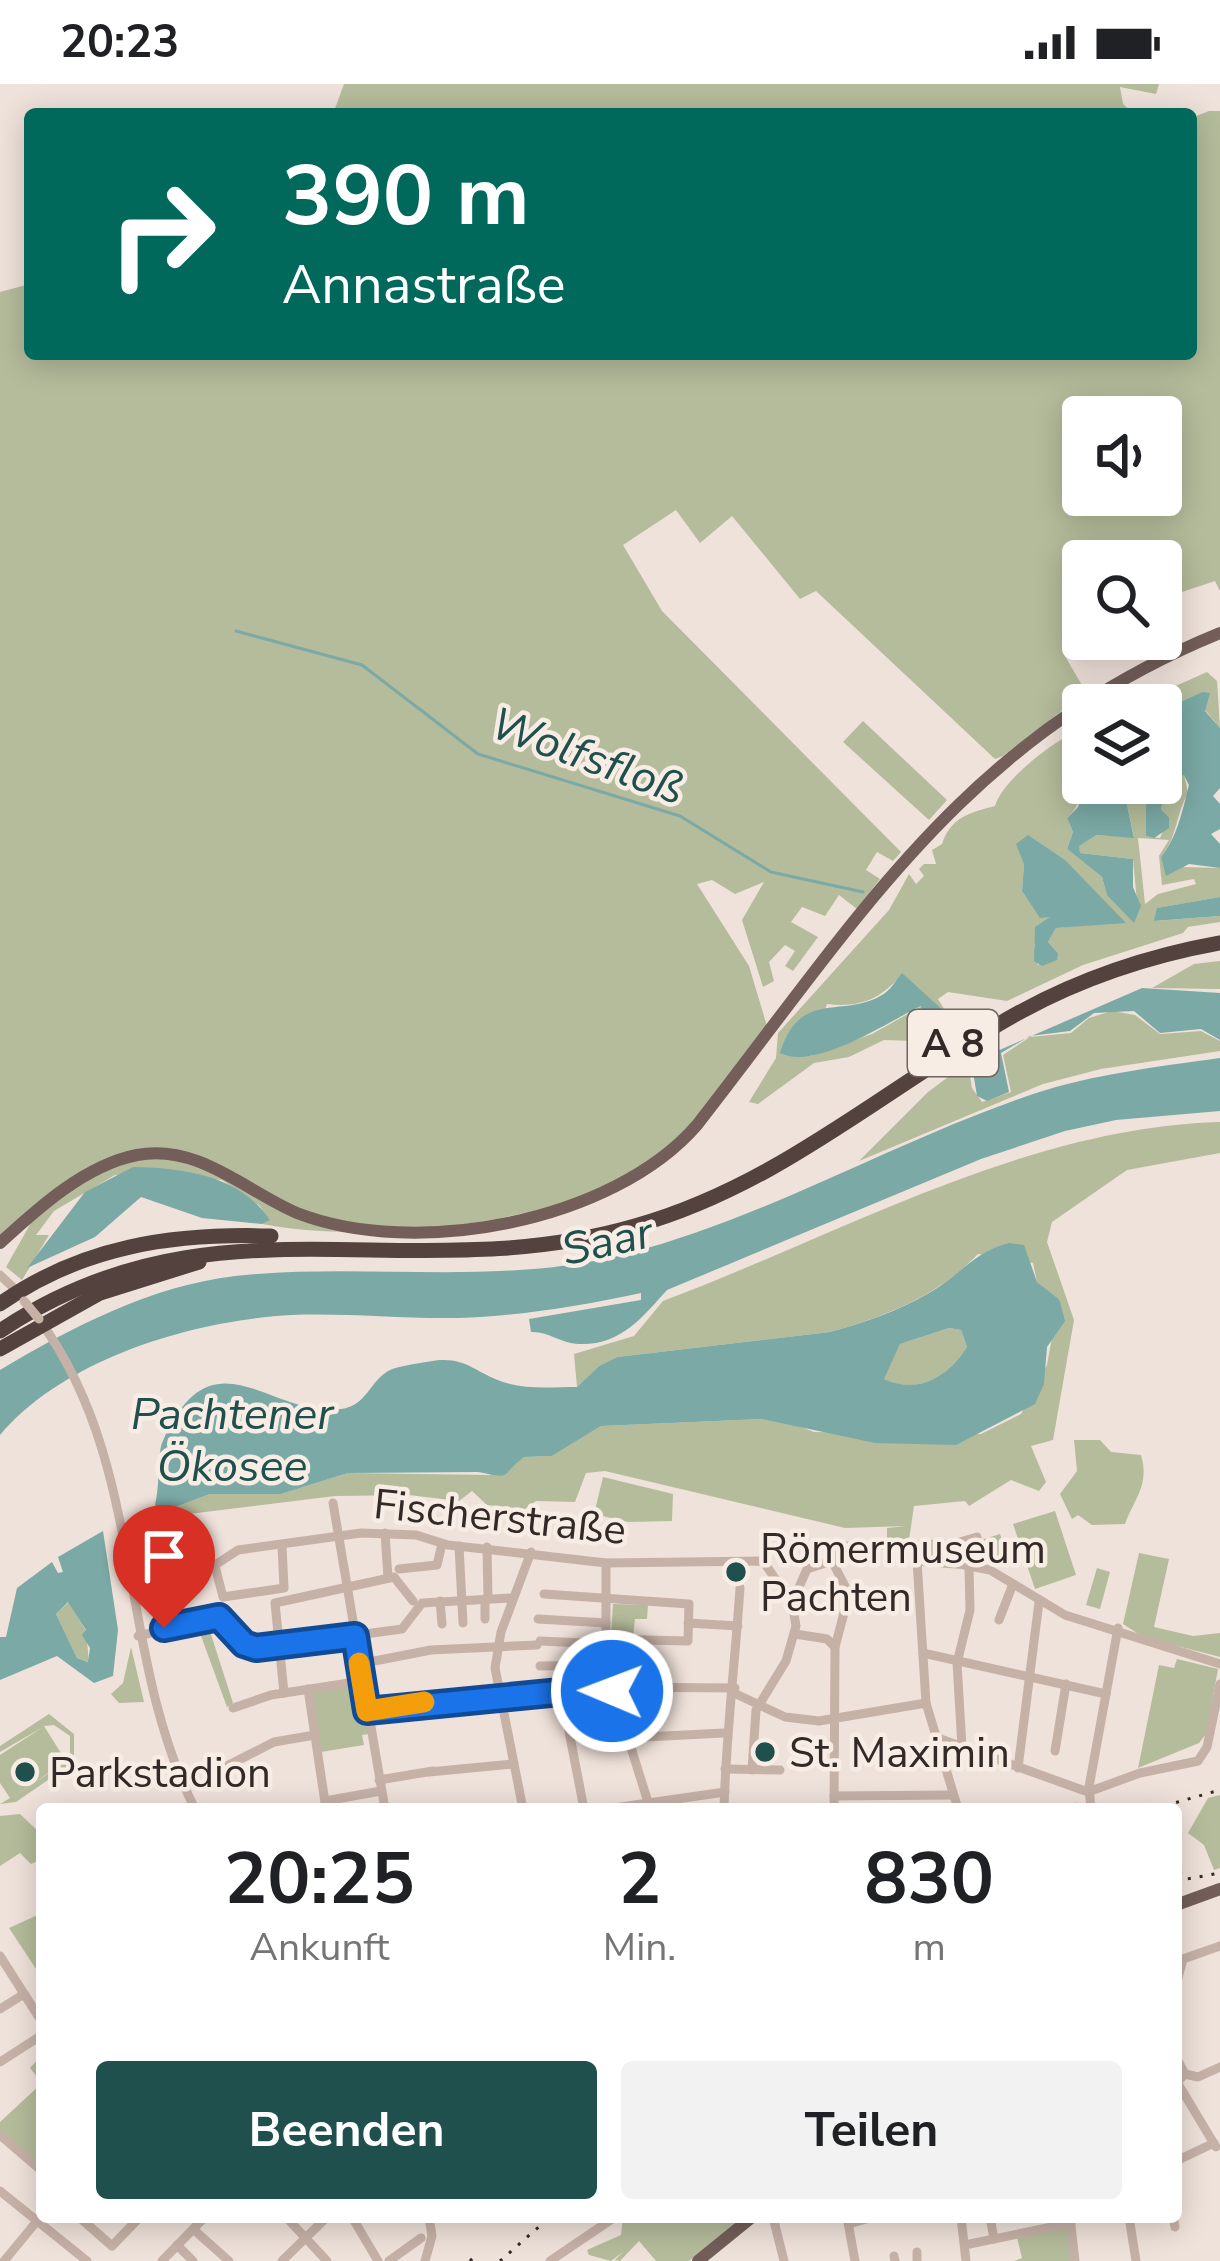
<!DOCTYPE html>
<html lang="de">
<head>
<meta charset="utf-8">
<style>
	:root { --surface:#fff; --page:#f2f2f2; --text:#202124; --muted:#757577; --accent:#20504d }
	body { margin:0; font-family:"Nunito Sans",sans-serif; background:var(--page); color:var(--text); height:100vh; display:flex; flex-direction:column; font-size:45px; white-space:nowrap }
	* { box-sizing:border-box; margin:0 }
	p { font-size:39px; color:var(--muted) }
	.icon { flex:none; width:66px; height:66px; fill:none; stroke:currentColor; stroke-width:2; stroke-linecap:round; stroke-linejoin:round }
	.map { position:relative; flex:1; overflow:hidden }
	.side { position:absolute; left:36px; top:1719px; width:1146px; height:420px; display:flex; flex-direction:column; background:var(--surface); border-radius:12px; box-shadow:0 6px 30px #0003 }
	.side>* { flex:none }
	.top-card { position:absolute; left:24px; top:24px; width:1173px; height:252px; border-radius:12px; box-shadow:0 6px 30px #0003; background:#00695c; color:#fff; overflow:hidden }
	.tools { position:absolute; left:1062px; top:312px; display:grid; gap:24px }
	.tools a { display:grid; place-items:center; width:120px; height:120px; border-radius:12px; background:var(--surface); box-shadow:0 6px 30px #0003; font-size:60px }
	.pin { position:absolute; display:grid; place-items:center; width:102px; height:102px; color:#fff; margin:-123px -51px; border-radius:50% 50% 50% 0; rotate:-45deg; box-shadow:0 0 12px #0007 }
	.pin .icon { rotate:45deg }
	.me { position:absolute; width:132px; margin:-66px; rotate:271deg; stroke-linejoin:round; filter:drop-shadow(0 0 9px #0008) }
	.turn { display:flex; align-items:center; gap:42px; height:252px; padding:0 60px; font-size:54px }
	.turn .icon { width:156px; height:156px; stroke-width:2.5 }
	.turn b { display:block; font-size:84px; line-height:102px }
	.eta { display:flex; justify-content:space-evenly; align-items:center; height:204px; text-align:center }
	.eta b { font-size:72px; font-weight:700; line-height:84px }
	.action { display:flex; gap:24px; margin-top:auto; padding:24px 60px }
	.action a { flex:1; height:138px; border-radius:12px; background:var(--accent); color:#fff; font-size:48px; font-weight:700; line-height:138px; text-align:center }
	.action a+a { background:var(--page); color:var(--text) }
	.status { display:flex; justify-content:space-between; align-items:center; height:84px; padding:0 60px; background:var(--surface); direction:ltr }
	.status svg { height:33px; fill:currentColor }
	.map>svg:first-child { display:block }
	.green { fill:#b5bc9b; fill-rule:evenodd }
	.water { fill:#7ba9a5; fill-rule:evenodd }
	.lines { fill:none; stroke-linecap:round; stroke-linejoin:round }
	.stream { stroke:#7ba9a5; stroke-width:3 }
	.minor { stroke:#c6b1a7; stroke-width:9 }
	.major { stroke:#735e59; stroke-width:12 }
	.highway { stroke:#53423e; stroke-width:15 }
	.rail { stroke:#332927; stroke-width:3; stroke-dasharray:3 9; stroke-linecap:butt }
	.minor-bridge { stroke:#c6b1a7; stroke-width:9 }
	.route-casing { stroke:#114b97; stroke-width:30 }
	.route { stroke:#1a73e8; stroke-width:21 }
	.slow { stroke:#f59e0b; stroke-width:21 }
	.poi-dot { fill:#20504d; stroke:#f7ede5; stroke-width:4.5 }
	.labels { text-anchor:middle; stroke-width:9; stroke-linejoin:round; paint-order:stroke }
	.shield { fill:#f7ede5; stroke:#6e6460; stroke-width:3 }
	.shield-label { font-size:39px; font-weight:bold; fill:#332927 }
	.street-label { font-size:42px; fill:#332927; stroke:#f7ede5 }
	.poi-label { font-size:42px; fill:#332927; stroke:#f7ede5; text-anchor:start }
	.water-label { font-size:45px; font-style:italic; fill:#20504d; stroke:#f7ede5 }
</style>
</head>
<body>
<div class="status"><b>20:23</b><svg viewBox="0 0 49 12"><path d="M0 12V9h3v3zM5 12V6h3v6zM10 12V3h3v9zM15 12V0h3v12zM26 1h20v11H26zM47 4h2v5h-2z"/></svg></div>
<div class="map">
<svg width="1220" height="2177" viewBox="0 0 1220 2177">
	<rect width="100%" height="100%" fill="#efe2da"/>
	<g class="green">
		<path d="M344 0H1159L1156 10 1120 3 1123 20 1134 30H333Z"/>
		<path d="M1209 27H1220V507L1215 497 1161 515V477H1083V555H1091L1062 567 1086 608 1003 672 995 675 816 507 800 515 732 432 700 459 676 426 623 461 662 527 901 768 893 777 877 768 866 786 880 795 857 825 839 811 825 832 802 823 791 838 818 853 793 887 785 882 795 867 785 861 769 878 774 897 763 903 742 836 764 798 735 810 712 796 697 800 749 882 767 942C729 992 692 1052 638 1086 549 1142 362 1160 262 1140L269 1136 260 1122 222 1096 115 1091 54 1127 36 1151H49L22 1196 6 1183 32 1137 0 1154V208L30 200V270H1191V34ZM1083 333H1161V411H1083Z"/>
		<path d="M1207 588 1217 597 1220 644 1205 626 1202 608 1178 619 1164 637 1161 621H1133Z"/>
		<path d="M863 637 947 716 929 736 843 658Z"/>
		<path d="M1083 644C1083 679 1093 709 1067 734L1073 748 1067 765 1102 793 1107 811 1138 829 1133 775 1080 769 1078 761 1095 751 1134 753 1126 716 1130 699H1146V752L1160 754 1169 733 1161 725 1170 695 1184 690 1188 709C1175 732 1178 752 1161 773L1182 783 1220 784V813L1158 824 1155 837 1220 832V838L1188 843 1183 849 1083 881 1007 917 948 908 938 915 956 944 943 958 884 956 849 973 814 979 758 1020 749 1018 776 974 778 949 889 826 909 790 916 800 924 792 919 785 924 780H936L932 766 942 760C951 733 969 729 995 722 1003 695 1056 655 1083 644ZM1138 754 1169 756 1159 772 1162 801 1194 795 1196 800 1158 810 1145 820ZM1024 780 1068 784 1124 838 1056 844 1048 858 1058 869 1038 881 1034 861 1050 833H1040L1022 807ZM902 890 929 918 872 950 810 972 827 920C860 924 881 915 902 890Z"/>
		<path d="M1220 877V905L1152 904 1194 880Z"/>
		<path d="M1112 927 1135 931 1160 950 1201 947 1220 957V967L1101 985 1043 1000 859 1077 928 1008 968 978 972 1004 982 1018 1011 1008 1003 971 1030 953 1071 949 1089 934Z"/>
		<path d="M1220 1038V1069L1127 1086 1052 1138 1047 1158 1074 1236 1053 1356 1031 1362 1046 1398 1039 1407 1011 1396 969 1422 965 1417 914 1422 909 1456 887 1457V1444L906 1442 845 1444 605 1387 586 1389 575 1418 536 1417 525 1425 487 1421 472 1407 459 1417 409 1411 335 1412 156 1434 155 1421 165 1427 210 1410H281L348 1389 490 1391 524 1373 552 1372 601 1342 762 1335 784 1336 814 1348 981 1350 1021 1330 1047 1281 1059 1215 1037 1198 1033 1179 978 1170C938 1212 884 1233 830 1248L617 1273 599 1282 577 1303 574 1270 634 1252 663 1217C844 1149 1023 1044 1220 1038Z"/>
		<path d="M949 1244 961 1246 967 1263C947 1294 918 1311 883 1295L900 1260Z"/>
		<path d="M1074 1356H1100L1111 1368 1141 1371C1150 1401 1134 1415 1125 1440L1092 1441 1078 1431 1072 1435 1060 1410 1077 1387Z"/>
		<path d="M603 1393 673 1410 672 1437 628 1438 594 1430Z"/>
		<path d="M1055 1427 1076 1491 1035 1505 1013 1440Z"/>
		<path d="M1000 1450 1007 1472 962 1485 921 1482V1464L965 1461Z"/>
		<path d="M1139 1469 1169 1475 1154 1543 1193 1552 1220 1549V1573L1143 1553 1123 1540Z"/>
		<path d="M1097 1484 1110 1488 1100 1525 1086 1521Z"/>
		<path d="M69 1518 86 1547 89 1578 77 1574 56 1530Z"/>
		<path d="M613 1520 648 1521 647 1535H635L633 1552 611 1550Z"/>
		<path d="M207 1538 233 1619 227 1623 197 1541Z"/>
		<path d="M131 1563 144 1618 119 1619 111 1610 123 1599Z"/>
		<path d="M1177 1575 1218 1585 1206 1650 1199 1659 1138 1684 1159 1581 1174 1584Z"/>
		<path d="M359 1600 369 1650 362 1651 364 1661 321 1668 312 1607Z"/>
		<path d="M49 1630 74 1650V1678L16 1718 0 1720 10 1714 0 1699V1671L43 1643 0 1668V1662ZM54 1641 70 1652V1675L13 1713 66 1677 44 1642Z"/>
		<path d="M1220 1711V1784L1214 1786 1204 1761 1188 1749 1208 1714Z"/>
		<path d="M20 1730 42 1751V1775L31 1780 20 1769 0 1782V1732Z"/>
		<path d="M42 1829V1894L9 1844Z"/>
		<path d="M42 1971V2084L0 2047V2038L42 1999 30 1984Z"/>
		<path d="M623 2133H742L689 2177H656L639 2157 620 2177 615 2176 623 2168 611 2177 589 2171 587 2166 621 2151Z"/>
		<path d="M1068 2143 1072 2177H1014L1022 2174 1017 2153Z"/>
	</g>
	<g class="water">
		<path d="M1202 608 1210 609 1205 627 1220 644V704L1213 712 1220 720V745L1211 750 1220 760V784L1189 780 1166 792 1161 773C1177 754 1183 725 1189 701L1184 691 1170 695 1161 725 1169 733V744L1154 754 1146 752V699H1161V637L1178 619Z"/>
		<path d="M1086 699H1130L1126 716 1134 754 1096 751 1079 762 1080 769 1133 775V803L1141 822 1134 839 1107 811 1102 793 1067 765 1073 748 1067 734 1078 723Z"/>
		<path d="M1028 751 1065 776 1126 839 1056 844 1048 858 1058 869 1057 876 1042 882 1034 877 1035 843 1050 833 1040 834 1022 807 1024 780 1016 760Z"/>
		<path d="M1220 813V832L1154 837 1157 824Z"/>
		<path d="M902 889 946 929 926 939 921 922C887 938 816 987 780 969 800 904 843 935 882 911 890 907 896 896 902 889Z"/>
		<path d="M1142 904 1220 909V956L1201 945 1160 949 1134 927 1094 929 1070 947 1030 952 1001 969 1009 1008 987 1017 977 1012 973 988 981 974Z"/>
		<path d="M1220 974V1027L1116 1036 1065 1047 981 1075 667 1206C642 1234 620 1262 578 1260 560 1259 548 1247 531 1248L529 1235 641 1216V1209C580 1222 520 1232 458 1234 403 1235 347 1229 292 1231 194 1236 65 1274 0 1351V1286C72 1243 151 1202 235 1192 366 1178 496 1203 626 1170 769 1133 894 1057 1033 1010 1094 990 1156 983 1220 974Z"/>
		<path d="M133 1083C183 1084 240 1091 270 1136L262 1140 202 1134 141 1113 95 1153 27 1184 85 1108Z"/>
		<path d="M1009 1159 1024 1161 1037 1198 1059 1215 1065 1237 1047 1263 1044 1300 1035 1320 956 1361 875 1359 762 1335 601 1342 552 1372 524 1373C498 1393 514 1395 478 1388L348 1389 281 1410H210L165 1427 155 1421C160 1401 158 1368 162 1359 212 1243 269 1334 341 1325 367 1322 370 1296 390 1286 400 1282 415 1280 426 1278 464 1270 472 1287 503 1298 526 1306 553 1303 577 1303L599 1282 617 1273 830 1248C863 1239 898 1227 929 1209 958 1193 975 1167 1009 1159ZM949 1244 961 1246 967 1263C948 1293 918 1311 884 1295L900 1260Z"/>
		<path d="M103 1447 118 1546 113 1592 94 1599 57 1572 0 1596V1553H6L17 1504 52 1478 58 1489 63 1488 58 1473ZM68 1518 86 1546 82 1551 90 1564 88 1578 77 1574 56 1530Z"/>
	</g>
	<g class="lines">
		<path class="stream" d="M236 547 362 581 478 670 680 732 771 788 863 808"/>
		<g class="minor">
			<path d="M0 1191 18 1208"/>
			<path d="M40 1237C146 1381 116 1569 195 1725"/>
			<path d="M333 1419 385 1725"/>
			<path d="M385 1449 388 1494"/>
			<path d="M916 1461 926 1619 958 1725"/>
			<path d="M459 1462 463 1539"/>
			<path d="M487 1463 488 1515"/>
			<path d="M832 1477 849 1510 835 1563 834 1725"/>
			<path d="M964 1481 990 1486 1065 1531 1220 1580"/>
			<path d="M215 1482 223 1513 284 1504 282 1462"/>
			<path d="M399 1485 437 1481 442 1460"/>
			<path d="M166 1492 206 1487 238 1466 361 1449 416 1451 448 1461 606 1479 763 1477 792 1519 796 1542 786 1577 756 1626 752 1686"/>
			<path d="M544 1510 689 1520 688 1557 606 1555"/>
			<path d="M485 1515V1535"/>
			<path d="M440 1517 442 1540"/>
			<path d="M792 1519 807 1485 832 1477 846 1462 953 1460 977 1453"/>
			<path d="M538 1535 606 1539"/>
			<path d="M999 1536 1013 1500"/>
			<path d="M688 1539 738 1542"/>
			<path d="M795 1550 827 1555 835 1563"/>
			<path d="M138 1552 219 1533 244 1560 261 1564 402 1545 422 1519 512 1514"/>
			<path d="M540 1557 606 1560"/>
			<path d="M923 1569 1106 1610"/>
			<path d="M359 1580 431 1566 537 1561"/>
			<path d="M540 1582 606 1581"/>
			<path d="M606 1603V1479"/>
			<path d="M612 1603 648 1718"/>
			<path d="M308 1605 326 1725"/>
			<path d="M561 1606 584 1725"/>
			<path d="M284 1609 275 1519 394 1493 413 1517"/>
			<path d="M734 1609 785 1633 819 1637 926 1619"/>
			<path d="M233 1624 271 1611 362 1597"/>
			<path d="M367 1627 606 1603 735 1604"/>
			<path d="M935 1653 1088 1708"/>
			<path d="M625 1654 724 1649"/>
			<path d="M962 1663 957 1579 970 1526 969 1482"/>
			<path d="M1055 1667 1066 1600"/>
			<path d="M1018 1684 1039 1518"/>
			<path d="M725 1685 780 1686"/>
			<path d="M217 1687 274 1658 315 1651"/>
			<path d="M429 1688 513 1680"/>
			<path d="M379 1696 433 1687"/>
			<path d="M1088 1708 1140 1689 1198 1677 1207 1663 1220 1600"/>
			<path d="M834 1712 953 1711"/>
			<path d="M325 1717 381 1707"/>
			<path d="M523 1725 495 1584 501 1548 531 1468"/>
			<path d="M607 1725 725 1708"/>
			<path d="M724 1725C726 1651 735 1579 740 1504"/>
			<path d="M1070 1725 1076 1723"/>
			<path d="M1091 1725 1089 1703 1118 1544"/>
			<path d="M1176 1789H1178"/>
			<path d="M0 1872 42 1938"/>
			<path d="M1176 1901 1183 1875 1220 1862"/>
			<path d="M0 1925 24 1910"/>
			<path d="M1176 1973 1185 1990"/>
			<path d="M0 1978 42 1951"/>
			<path d="M1177 1998 1216 2063"/>
			<path d="M1176 1999 1185 1990 1198 1993 1220 1983"/>
			<path d="M0 2051 42 2087"/>
			<path d="M1176 2077 1214 2059"/>
			<path d="M0 2107 87 2177"/>
			<path d="M79 2133 112 2162 140 2133"/>
			<path d="M286 2133 327 2177"/>
			<path d="M352 2133 378 2177"/>
			<path d="M773 2133 784 2177"/>
			<path d="M847 2133 855 2177"/>
			<path d="M961 2133 966 2177"/>
			<path d="M990 2133 994 2155"/>
			<path d="M1070 2133 1075 2177"/>
			<path d="M1129 2133 1136 2177"/>
			<path d="M1173 2133 1175 2143"/>
			<path d="M849 2140 873 2133"/>
			<path d="M193 2145 229 2177"/>
			<path d="M177 2161 193 2177"/>
			<path d="M965 2161 1071 2139"/>
			<path d="M917 2168V2177"/>
			<path d="M894 2172 895 2177"/>
			<path d="M4 2177 42 2131"/>
			<path d="M162 2177 205 2133"/>
			<path d="M282 2177 327 2133"/>
			<path d="M389 2177 421 2154"/>
			<path d="M425 2177 432 2152 429 2133"/>
			<path d="M550 2177 615 2133"/>
		</g>
		<g class="major">
			<path d="M0 1159C37 1125 85 1081 137 1071 198 1059 247 1108 297 1129 415 1175 613 1138 697 1041 858 835 965 653 1220 549"/>
			<path d="M1176 1821 1220 1805"/>
			<path d="M698 2177 752 2133"/>
		</g>
		<g class="highway">
			<path d="M0 1220C82 1162 173 1149 271 1152"/>
			<path d="M0 1247C214 1103 407 1208 635 1142 774 1103 877 1011 999 940 1068 899 1142 873 1220 859"/>
			<path d="M0 1265 100 1209 199 1178"/>
		</g>
		<g class="rail">
			<path d="M1153 1725 1220 1706"/>
			<path d="M1176 1797 1220 1789"/>
			<path d="M470 2177 477 2170"/>
			<path d="M500 2177 550 2133"/>
		</g>
		<path class="minor-bridge" d="M24 1217 39 1235"/>
	</g>
	<g class="lines">
		<g class="route-casing">
			<path id="route" d="M164 1544 219 1533 244 1560 256 1564 355 1552 367 1627 612 1603V1607"/>
		</g>
		<use href="#route" class="route"/>
		<path class="slow" d="M359 1579 367 1627 424 1618"/>
	</g>
	<g class="poi-dot">
		<circle cx="736" cy="1488" r="12"/>
		<circle cx="765" cy="1668" r="12"/>
		<circle cx="25" cy="1688" r="12"/>
	</g>
	<g class="labels">
		<rect class="shield" x="908" y="926" width="90" height="66" rx="9"/>
		<g class="shield-label">
			<text x="953" y="973">A 8</text>
		</g>
		<g class="street-label">
			<text transform="translate(500 1432) rotate(6)" y="15">Fischerstraße</text>
		</g>
		<g class="poi-label">
			<text x="760" y="1479">Römermuseum<tspan x="760" dy="48">Pachten</tspan></text>
			<text x="789" y="1683">St. Maximin</text>
			<text x="49" y="1703">Parkstadion</text>
		</g>
		<g class="water-label">
			<text transform="translate(588 671) rotate(20)" y="16">Wolfsfloß</text>
			<text transform="translate(607 1156) rotate(-12)" y="16">Saar</text>
			<text x="232" y="1345">Pachtener<tspan x="232" dy="52">Ökosee</tspan></text>
		</g>
	</g>
</svg>
<div class="tools">
<a><svg class="icon" aria-label="sound" viewBox="0 0 24 24"><path d="M4 9h4l5-4v14l-5-4H4zM17 9q2 3 0 6"/></svg></a>
<a><svg class="icon" aria-label="search" viewBox="0 0 24 24"><circle cx="10" cy="10" r="6"/><path d="M15 15l6 6"/></svg></a>
<a><svg class="icon" aria-label="layers" viewBox="0 0 24 24"><path d="M12 4l9 5-9 5-9-5zM3 14l9 5 9-5"/></svg></a>
</div>
<div class="pin" style="left:164px;top:1544px;background:#d93025"><svg class="icon" aria-label="arrive" viewBox="0 0 24 24"><path d="M6 21V4h12l-3 4 3 4H6"/></svg></div>
<svg class="me" style="left:612px;top:1607px" viewBox="-20 -20 40 40"><circle r="17" fill="#1a73e8" stroke="#fff" stroke-width="3"/><path d="M0-11L8 9 0 5-8 9z" fill="#fff"/></svg>
<div class="top-card">
<div class="turn"><svg class="icon" aria-label="right" viewBox="0 0 24 24"><path d="M7 20v-9h11M14 6l5 5-5 5"/></svg><div><b>390 m</b>Annastraße</div></div>
</div>
<section class="side">
<div class="eta">
<div><b>20:25</b><p>Ankunft</p></div>
<div><b>2</b><p>Min.</p></div>
<div><b>830</b><p>m</p></div>
</div>
<div class="action"><a>Beenden</a><a>Teilen</a></div>
</section>
</div>
</body>
</html>
